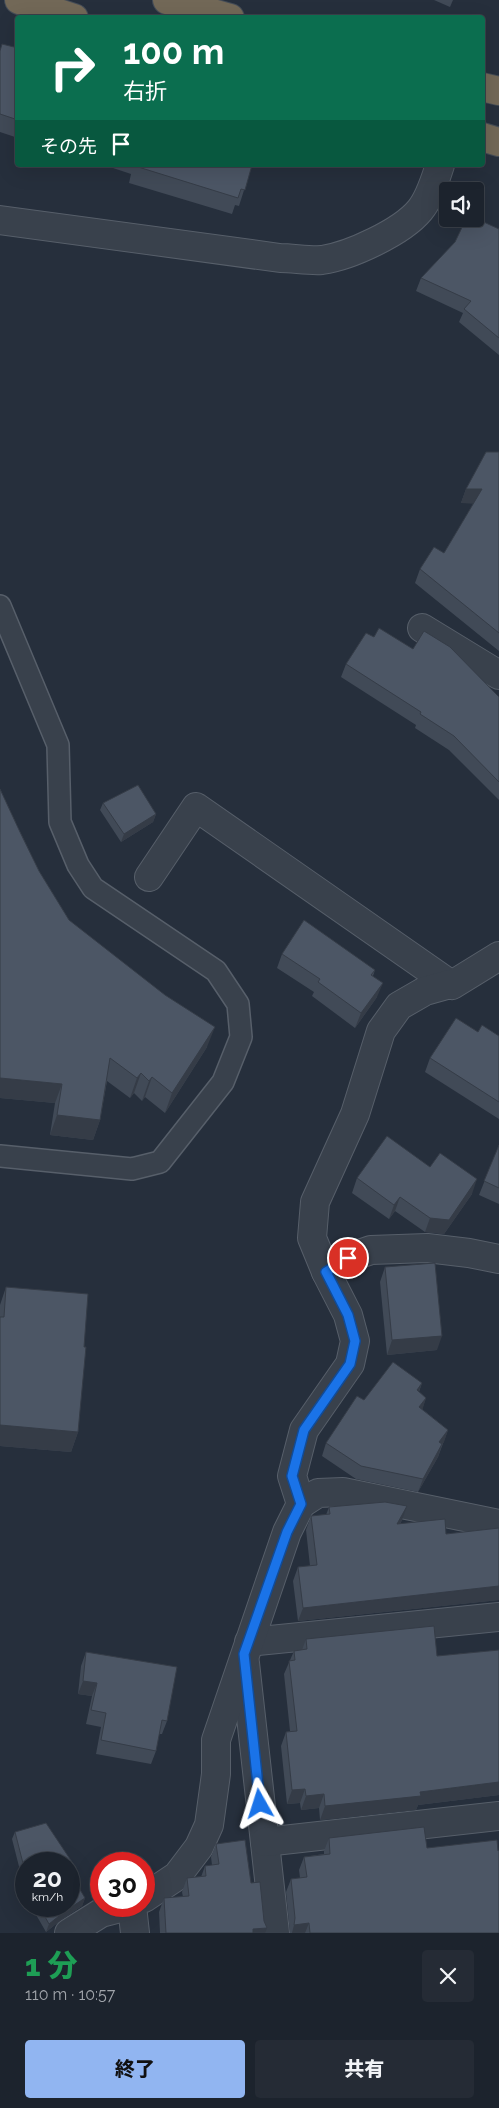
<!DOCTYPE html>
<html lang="ja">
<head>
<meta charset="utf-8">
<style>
	:root { --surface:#1c232d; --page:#252b35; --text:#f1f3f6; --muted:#a0a4aa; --line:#3a4049; --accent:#91b5f1 }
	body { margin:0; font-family:Raleway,"Noto Sans JP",sans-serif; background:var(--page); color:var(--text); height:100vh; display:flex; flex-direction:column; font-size:19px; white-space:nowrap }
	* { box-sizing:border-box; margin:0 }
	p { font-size:16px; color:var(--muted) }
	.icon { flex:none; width:28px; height:28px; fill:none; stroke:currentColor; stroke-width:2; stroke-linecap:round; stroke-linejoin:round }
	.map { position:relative; height:1933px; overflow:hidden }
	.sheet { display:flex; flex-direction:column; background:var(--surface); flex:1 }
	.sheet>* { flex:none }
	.top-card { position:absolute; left:15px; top:15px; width:470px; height:152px; border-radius:5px; box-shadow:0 5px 20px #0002,0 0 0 1px var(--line); background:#0b6e4f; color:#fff; overflow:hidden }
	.buttons { position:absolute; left:439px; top:182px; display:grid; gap:10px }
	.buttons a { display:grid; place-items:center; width:45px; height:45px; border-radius:5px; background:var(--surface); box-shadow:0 5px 20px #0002,0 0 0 1px var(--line); font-size:25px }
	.speed { position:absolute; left:15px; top:1852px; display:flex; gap:10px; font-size:25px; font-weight:700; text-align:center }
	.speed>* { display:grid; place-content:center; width:65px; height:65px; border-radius:50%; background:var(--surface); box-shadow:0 5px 20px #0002,0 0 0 1px var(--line); line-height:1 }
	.speed small { font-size:12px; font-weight:400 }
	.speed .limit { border:8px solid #d22; background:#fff; color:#111 }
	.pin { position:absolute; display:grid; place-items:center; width:42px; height:42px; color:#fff; margin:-21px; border:2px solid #fff; border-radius:50%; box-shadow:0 1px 5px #0007 }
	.me { position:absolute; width:55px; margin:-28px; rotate:354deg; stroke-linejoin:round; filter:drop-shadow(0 0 4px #0008) }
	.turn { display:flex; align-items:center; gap:18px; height:105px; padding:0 25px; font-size:22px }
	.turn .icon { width:65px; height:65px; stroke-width:2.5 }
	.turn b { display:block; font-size:35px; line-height:42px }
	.then { display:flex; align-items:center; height:48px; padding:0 25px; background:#0003; gap:10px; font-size:19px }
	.round { display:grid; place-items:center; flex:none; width:52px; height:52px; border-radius:5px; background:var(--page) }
	.head { display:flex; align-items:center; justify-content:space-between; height:85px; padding:0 25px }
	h1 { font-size:30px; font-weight:800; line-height:38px; color:#1e9e55 }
	.cta { display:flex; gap:10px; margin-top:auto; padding:10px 25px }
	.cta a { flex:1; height:58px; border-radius:5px; background:var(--accent); color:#111; font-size:20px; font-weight:800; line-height:58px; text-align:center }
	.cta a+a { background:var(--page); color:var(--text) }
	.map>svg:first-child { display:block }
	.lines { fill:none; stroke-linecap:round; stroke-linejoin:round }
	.lane-casing { stroke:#575f6a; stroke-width:24 }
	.street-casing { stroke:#575f6a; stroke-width:30 }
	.highway-casing { stroke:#444c57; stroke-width:30 }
	.lane { stroke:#39414c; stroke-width:21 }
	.street { stroke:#39414c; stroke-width:28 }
	.highway { stroke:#726857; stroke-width:28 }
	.wall { fill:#414a57 }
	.shaded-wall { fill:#353c47 }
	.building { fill:#4c5665; stroke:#353c47 }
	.route-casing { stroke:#114b97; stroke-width:12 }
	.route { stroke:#1a73e8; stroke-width:9 }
</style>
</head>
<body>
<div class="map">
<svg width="499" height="1933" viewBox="0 0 499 1933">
	<rect width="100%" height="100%" fill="#262f3c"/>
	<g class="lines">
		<g class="lane-casing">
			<path id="lane" d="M0 606 58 745 60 822 78 865 93 888 216 971 238 1004 241 1037 223 1082 160 1162 132 1169 0 1156"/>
		</g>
		<g class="street-casing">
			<g id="street">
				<path d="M0 220 280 258C293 258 309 261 322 260 350 256 402 232 420 210 430 198 435 180 440 165"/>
				<path d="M422 628 499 675"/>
				<path d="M149 877 196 807 450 984"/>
				<path d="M326 1272 348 1258 371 1250 427 1248 469 1253 499 1259"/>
				<path d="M301 1504 292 1476 304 1430 350 1364 355 1341 348 1315 326 1272 312 1238 315 1202 355 1114 381 1031 399 1006 425 991 450 984 452 985 499 956"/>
				<path d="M249 1642 499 1617"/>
				<path d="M245 1663 275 1933"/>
				<path d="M265 1842 499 1816"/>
				<path d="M144 1898 177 1876 199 1847 209 1825 216 1774V1740L287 1532 301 1504 318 1493 343 1492 499 1524"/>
				<path d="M132 1906 135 1933"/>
				<path d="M69 1933 101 1913 128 1906"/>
			</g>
		</g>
		<g class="highway-casing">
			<g id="highway">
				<path d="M19 0 74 18"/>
				<path d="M167 0 230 18"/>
				<path d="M482 87 499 91"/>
				<path d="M482 137 499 142"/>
			</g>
		</g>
		<use href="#lane" class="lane"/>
		<use href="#street" class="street"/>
		<use href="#highway" class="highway"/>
	</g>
	<g class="wall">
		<path d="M434 0H453L450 7Z"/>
		<path d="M18 48V138L0 132V50Z"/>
		<path d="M104 165H252L239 206 235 205 232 214 129 183 131 174Z"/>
		<path d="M499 229V355L459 322 463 313 416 291 421 278Z"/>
		<path d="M499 452V651L415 583 420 569 444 553 474 503H461L466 489Z"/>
		<path d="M374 637 413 649 499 697V800L449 750 415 728 416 725 341 677 346 664Z"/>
		<path d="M0 789 20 832 39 871 69 920 207 1047 165 1113 145 1097 142 1101 134 1093 130 1098 107 1081 100 1120 93 1140 50 1135 55 1103 0 1098Z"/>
		<path d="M103 803 156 814 153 822 121 842 100 810Z"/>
		<path d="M282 954 375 970 373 976 377 997 355 1028 312 996 314 992 277 968Z"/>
		<path d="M478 1032 499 1036V1119L425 1072 430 1058Z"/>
		<path d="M499 1145V1204L479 1195Z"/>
		<path d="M430 1167 472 1194 444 1234 425 1232 395 1211 389 1219 352 1193 357 1178Z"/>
		<path d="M385 1267 437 1350 387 1355 380 1282Z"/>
		<path d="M6 1287 84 1347 78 1432 71 1452 0 1446V1305Z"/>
		<path d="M422 1383 419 1392 426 1398 422 1409 448 1430 438 1457 418 1492 356 1479 322 1456 326 1443 364 1400Z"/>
		<path d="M329 1507 402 1520 400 1524 446 1534 499 1528V1600L298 1621 293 1581 298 1567 310 1566 306 1530 311 1516 326 1515Z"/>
		<path d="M306 1639 437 1656 499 1650V1795L418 1805 416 1810 320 1820 319 1808 301 1810 300 1803 287 1804 281 1746 286 1732 290 1731 284 1674 294 1651 302 1650Z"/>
		<path d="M86 1652 167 1721 162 1734H159L156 1751 151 1764 96 1754 101 1727 86 1724 92 1696 78 1694 81 1666Z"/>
		<path d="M15 1832 76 1868 72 1877 85 1898 82 1906 61 1920 46 1932 31 1906H69L26 1864V1894L12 1839Z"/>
		<path d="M329 1838 427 1848 498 1851 499 1933H290L286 1892 291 1879 300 1878 299 1870 304 1857 324 1854V1851Z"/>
		<path d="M216 1844 251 1883 265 1933H160L159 1912 164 1898 183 1897 182 1892 187 1878 201 1877 205 1866 212 1865 211 1857Z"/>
	</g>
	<g class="shaded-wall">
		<path d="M466 489H482L477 504 461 503Z"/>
		<path d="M156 814 153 822 121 842 124 834Z"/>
		<path d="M383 983 377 997 355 1028 361 1013Z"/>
		<path d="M215 1027 207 1047 165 1113 172 1093Z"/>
		<path d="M141 1073 134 1093 130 1098 137 1078Z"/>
		<path d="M152 1077 145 1097 142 1101 149 1081Z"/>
		<path d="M0 1078 62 1084 55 1103 0 1098Z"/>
		<path d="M57 1115 100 1120 93 1140 50 1135Z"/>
		<path d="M477 1179 472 1194 444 1234 425 1232 430 1218Z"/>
		<path d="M400 1197 395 1211 389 1219 394 1205Z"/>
		<path d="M442 1336 437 1350 387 1355 392 1340Z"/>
		<path d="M422 1383 417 1396V1390Z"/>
		<path d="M426 1398 422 1411 419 1407Z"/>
		<path d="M0 1425 78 1432 71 1452 0 1446Z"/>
		<path d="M448 1430 444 1442 434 1455 439 1442Z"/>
		<path d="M442 1444 438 1457 418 1492 423 1479Z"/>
		<path d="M407 1506 402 1520 392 1538 397 1524Z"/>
		<path d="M499 1586V1600L298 1621 303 1608Z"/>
		<path d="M83 1681 97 1683 92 1696 78 1694Z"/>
		<path d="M499 1782V1795L418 1805 416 1810 320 1820 325 1806 420 1792Z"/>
		<path d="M305 1789 300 1803 287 1804 292 1790Z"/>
		<path d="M324 1794 319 1808 301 1810 306 1796Z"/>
		<path d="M76 1868 73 1876 69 1878V1871Z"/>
		<path d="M85 1898 82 1906 61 1920 46 1932 49 1924 64 1912Z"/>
		<path d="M309 1923 305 1933H292L294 1925Z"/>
		<path d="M267 1928 265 1933H251L253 1929Z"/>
	</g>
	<g class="building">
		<path d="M2 44 18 48V120L0 114V51Z"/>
		<path d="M135 165H252L245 190 241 189 238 198 135 166Z"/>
		<path d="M475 218 499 229V338L464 309 471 301 421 278 455 242 466 219H475Z"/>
		<path d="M486 452H499V633L420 569 434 547 444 553 482 489H466Z"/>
		<path d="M379 628 413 649 424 631 450 647 499 697V782L454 736 420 714 421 712 346 664 366 633 374 637Z"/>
		<path d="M138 785 156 814 124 834 103 803Z"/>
		<path d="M0 789 20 832 39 871 69 920 165 995 215 1027 172 1093 152 1077 149 1081 141 1073 137 1078 110 1058 100 1120 57 1115 62 1084 0 1078Z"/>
		<path d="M304 920 375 970 371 975 383 983 361 1013 318 982 320 979 282 954Z"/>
		<path d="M456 1018 478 1032 482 1025 499 1036V1102L430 1058Z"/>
		<path d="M387 1136 430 1167 440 1153 477 1179 449 1220 430 1218 400 1197 394 1205 357 1178Z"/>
		<path d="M499 1145V1188L484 1181Z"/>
		<path d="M435 1263 442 1336 392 1340 385 1267Z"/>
		<path d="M6 1287 88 1294 84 1347H86L78 1432 0 1425V1317H4Z"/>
		<path d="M393 1362 422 1383 417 1390 426 1398 419 1407 448 1430 439 1442 442 1444 423 1479 361 1466 326 1443 357 1396 364 1400Z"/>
		<path d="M385 1502 407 1506 397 1524 445 1519 446 1534 499 1528V1586L303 1608 298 1567 317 1565 311 1516 330 1514 329 1507Z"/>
		<path d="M434 1626 437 1656 499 1650V1782L420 1792 421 1796 325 1806 324 1794 306 1796 305 1789 292 1790 286 1732 297 1731 289 1661 295 1660 294 1651 307 1649 306 1639Z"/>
		<path d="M86 1652 177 1667 167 1721 162 1720 156 1751 101 1740 106 1713 91 1710 97 1683 83 1681Z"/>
		<path d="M46 1823 76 1868 69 1871 85 1898 64 1912 49 1924 39 1906H69V1864H26V1875L15 1832Z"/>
		<path d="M424 1827 427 1848 497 1840 498 1851 499 1850V1933H310L309 1923 294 1925 295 1918 291 1879 307 1877 304 1857 330 1854 329 1838Z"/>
		<path d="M245 1840 251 1883 260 1882 264 1921 267 1928 253 1929V1933H166L164 1898 189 1896 187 1878 206 1876 205 1866 219 1864 216 1844Z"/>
	</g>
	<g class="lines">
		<g class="route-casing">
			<path id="route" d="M260 1804 244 1654 287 1532 301 1504 292 1476 304 1430 350 1364 355 1341 348 1315 326 1272 348 1258"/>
		</g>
		<use href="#route" class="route"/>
	</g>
</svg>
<div class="buttons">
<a><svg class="icon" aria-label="sound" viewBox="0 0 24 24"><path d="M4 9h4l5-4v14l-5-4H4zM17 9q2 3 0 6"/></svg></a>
</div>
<div class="speed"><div>20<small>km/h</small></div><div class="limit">30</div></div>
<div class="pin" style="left:348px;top:1258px;background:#d93025"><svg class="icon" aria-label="arrive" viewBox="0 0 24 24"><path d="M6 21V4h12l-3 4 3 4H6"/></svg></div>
<svg class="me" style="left:260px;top:1804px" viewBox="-20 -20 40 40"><path d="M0-17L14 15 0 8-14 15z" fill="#1a73e8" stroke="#fff" stroke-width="4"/></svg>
<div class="top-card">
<div class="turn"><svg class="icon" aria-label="right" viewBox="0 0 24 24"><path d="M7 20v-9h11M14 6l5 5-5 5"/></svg><div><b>100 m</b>右折</div></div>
<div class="then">その先<svg class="icon" aria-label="arrive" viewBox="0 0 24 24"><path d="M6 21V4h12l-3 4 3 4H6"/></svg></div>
</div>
</div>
<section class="sheet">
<div class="head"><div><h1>1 分</h1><p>110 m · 10:57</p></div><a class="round"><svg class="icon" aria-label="close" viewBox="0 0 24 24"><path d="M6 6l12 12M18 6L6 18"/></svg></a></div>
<div class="cta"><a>終了</a><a>共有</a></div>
</section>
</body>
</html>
